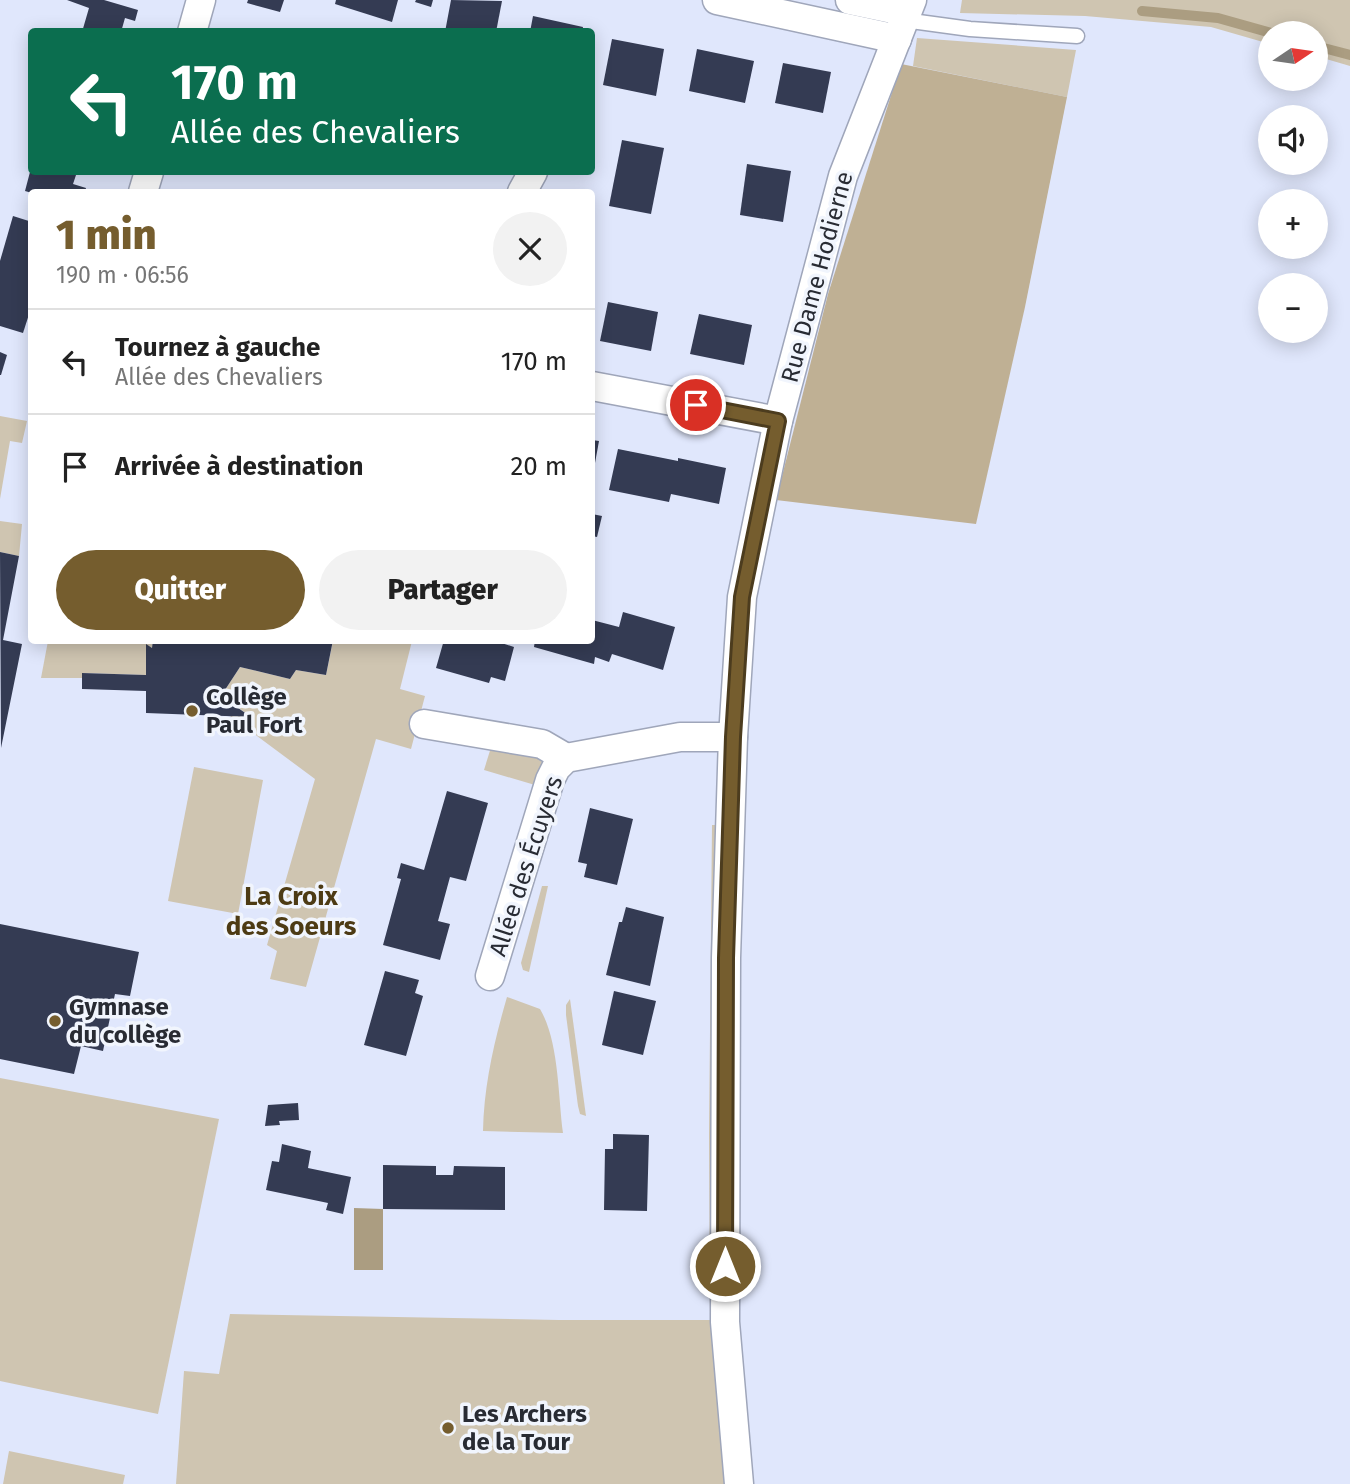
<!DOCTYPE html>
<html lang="fr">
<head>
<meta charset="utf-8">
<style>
	:root { --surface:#fff; --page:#f2f2f2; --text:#222; --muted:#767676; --line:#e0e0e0; --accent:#755d2e }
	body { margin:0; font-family:"Fira Sans",sans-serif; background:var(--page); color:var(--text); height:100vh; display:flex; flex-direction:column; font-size:26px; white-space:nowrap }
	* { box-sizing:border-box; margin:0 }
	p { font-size:23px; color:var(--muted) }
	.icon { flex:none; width:38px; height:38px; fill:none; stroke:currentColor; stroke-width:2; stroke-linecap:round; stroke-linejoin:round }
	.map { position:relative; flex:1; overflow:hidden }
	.sheet { position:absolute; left:28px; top:189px; width:567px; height:455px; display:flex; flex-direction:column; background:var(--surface); border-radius:7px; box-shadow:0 4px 18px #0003 }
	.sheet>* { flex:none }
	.banner { position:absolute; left:28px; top:28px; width:567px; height:147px; border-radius:7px; box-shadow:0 4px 18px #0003; background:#0b6e4f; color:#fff; overflow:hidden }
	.needle { width:46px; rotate:77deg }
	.fabs { position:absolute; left:1258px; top:21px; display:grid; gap:14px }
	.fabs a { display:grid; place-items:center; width:70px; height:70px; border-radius:50%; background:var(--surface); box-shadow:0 4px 18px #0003; font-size:35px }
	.pin { position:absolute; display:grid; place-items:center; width:60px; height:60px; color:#fff; margin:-30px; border:4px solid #fff; border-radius:50%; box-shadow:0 2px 7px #0007 }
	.me { position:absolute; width:77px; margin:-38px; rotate:0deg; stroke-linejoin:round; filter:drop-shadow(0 0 5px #0008) }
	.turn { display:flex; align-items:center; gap:24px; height:147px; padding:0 28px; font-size:32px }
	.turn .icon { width:91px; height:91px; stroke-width:2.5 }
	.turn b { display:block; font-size:49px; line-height:60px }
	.round { display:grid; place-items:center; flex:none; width:74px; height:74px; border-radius:37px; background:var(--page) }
	.overview { display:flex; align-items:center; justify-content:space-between; height:119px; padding:0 28px }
	h1 { font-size:42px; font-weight:800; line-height:52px; color:var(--accent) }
	.button { display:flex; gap:14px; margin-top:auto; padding:14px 28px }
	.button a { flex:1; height:80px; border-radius:42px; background:var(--accent); color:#fff; font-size:28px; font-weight:800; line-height:80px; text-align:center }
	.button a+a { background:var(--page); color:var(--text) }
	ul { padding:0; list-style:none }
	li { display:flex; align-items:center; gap:21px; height:105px; padding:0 28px; border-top:2px solid var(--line) }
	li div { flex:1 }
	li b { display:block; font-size:26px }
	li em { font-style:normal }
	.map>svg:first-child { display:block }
	.green { fill:#cfc5b1 }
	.forest { fill:#bfb094 }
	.water { fill:#ab9d81 }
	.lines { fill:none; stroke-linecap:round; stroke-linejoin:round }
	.stream { stroke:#ab9d81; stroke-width:10 }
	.building { fill:#343b53 }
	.service-casing { stroke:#9fa6ba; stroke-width:17 }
	.minor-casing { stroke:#9fa6ba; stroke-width:31 }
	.service { stroke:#fff; stroke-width:14 }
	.minor { stroke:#fff; stroke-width:28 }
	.route-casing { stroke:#4c3c1e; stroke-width:18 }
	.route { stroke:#755d2e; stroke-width:12 }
	.poi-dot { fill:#755d2e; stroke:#f1f5fd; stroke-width:2.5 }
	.labels { text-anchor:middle; stroke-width:7; stroke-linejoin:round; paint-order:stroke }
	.street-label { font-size:24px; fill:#282b33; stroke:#f1f5fd }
	.poi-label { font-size:24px; font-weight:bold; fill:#282b33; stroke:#f1f5fd; text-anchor:start }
	.neighbourhood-label { font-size:26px; font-weight:bold; fill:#4d3b14; stroke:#f1f5fd }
</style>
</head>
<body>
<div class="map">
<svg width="1350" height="1484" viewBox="0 0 1350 1484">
	<rect width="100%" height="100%" fill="#e0e7fc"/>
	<g class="green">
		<path d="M962 0H1350V66L1316 56V33H1270V44L1211 27 1085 16 960 13Z"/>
		<path d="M917 38 1076 50 1067 97 913 66Z"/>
		<path d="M0 416 27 421 22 443 10 441 0 499Z"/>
		<path d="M0 521 22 524 19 556 0 552Z"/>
		<path d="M48 641 148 640 153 641 152 648 146 645V675L83 673 82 678H41Z"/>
		<path d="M333 641H412L400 689 425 696 411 749 376 739 306 987 270 979 277 951 267 945 315 779 230 716H250L221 696 240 667 290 679 296 670 326 675Z"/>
		<path d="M492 744 540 759 542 762 535 785 484 770Z"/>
		<path d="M194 767 263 780 238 914 168 901Z"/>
		<path d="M712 825H717L727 1484H176L184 1371 219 1374 230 1314 559 1320H710L709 1135Z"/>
		<path d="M542 886H548L529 972 523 970 521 963Z"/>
		<path d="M507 997 540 1009C559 1041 558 1095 563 1133L483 1131C484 1085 494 1042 507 997Z"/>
		<path d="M570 999 586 1116 580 1114 578 1106 566 1015V1005Z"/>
		<path d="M0 1078 219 1119 158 1414 0 1381Z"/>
		<path d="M9 1451 125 1475 123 1484H3Z"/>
	</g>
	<path class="forest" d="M901 64 1067 97 1025 307 976 524 776 500 828 294Z"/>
	<path class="water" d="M354 1208 383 1209V1270H354Z"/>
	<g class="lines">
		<g class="stream">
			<path d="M1142 11 1218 18 1271 33"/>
			<path d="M1316 46 1350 55"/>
		</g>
	</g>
	<g class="building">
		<path d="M67 0H104L138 10 135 21 125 18 121 32H82L89 8Z"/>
		<path d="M248 0H284L280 12 247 3Z"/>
		<path d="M336 0H398L392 22 335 4Z"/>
		<path d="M416 0H433L431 7 415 2Z"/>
		<path d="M451 0 502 1 496 32H445Z"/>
		<path d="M533 16 583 27 582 32H530Z"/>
		<path d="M612 39 664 49 656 96 603 85Z"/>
		<path d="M697 49 754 61 745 103 689 91Z"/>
		<path d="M783 63 831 72 823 113 775 103Z"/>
		<path d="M622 140 664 148 651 214 609 206Z"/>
		<path d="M747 164 791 171 783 222 740 215Z"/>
		<path d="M30 172H77L73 184 86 188 85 192 32 193 25 191Z"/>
		<path d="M13 216 32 222V305L23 333 0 326V261Z"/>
		<path d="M608 302 658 312 651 351 600 341Z"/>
		<path d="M699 314 752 325 744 365 690 354Z"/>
		<path d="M0 352 7 355 1 375H0Z"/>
		<path d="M592 440 599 441 593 474H592Z"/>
		<path d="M618 449 678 461V458L726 468 719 504 671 494 669 502 609 490Z"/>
		<path d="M592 514 602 516 597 537 592 536Z"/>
		<path d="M0 552 19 556 3 640 22 644 1 748Z"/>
		<path d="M623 612 675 627 663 670 612 654 609 662 595 657 594 664 534 647 535 640H592V620L619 627Z"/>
		<path d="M153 640H333L326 675 296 670 290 679 240 667 221 696 251 717 146 713V691L82 689V673L146 675V644L152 648Z"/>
		<path d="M444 640H492L514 647 505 681 491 677 489 683 436 668Z"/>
		<path d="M447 791 488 803 466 881 450 877 438 921 450 924 440 960 383 945 401 879 397 878 401 863 424 870Z"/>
		<path d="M590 808 633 819 617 885 584 877 587 864 578 862Z"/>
		<path d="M626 907 664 917 650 986 606 975 619 922H622Z"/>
		<path d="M0 924 139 952 130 996 115 994 103 1051 81 1046 74 1074 0 1059Z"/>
		<path d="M385 971 419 980 415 993 423 996 406 1056 364 1045Z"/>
		<path d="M614 991 656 1001 643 1055 602 1045Z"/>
		<path d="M298 1103 299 1120 279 1121 280 1125 265 1126 268 1105Z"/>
		<path d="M613 1134 649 1135 647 1211 604 1210 605 1149H613Z"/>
		<path d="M282 1144 311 1151 308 1168 351 1177 343 1214 326 1210 328 1203 266 1190 272 1161 279 1162Z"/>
		<path d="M383 1165 436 1166V1175H453L454 1166 505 1167V1210L383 1209Z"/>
	</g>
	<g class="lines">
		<g class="service-casing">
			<path id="service" d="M904 20 970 29 1077 36"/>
		</g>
		<g class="minor-casing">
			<g id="minor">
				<path d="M717 0 897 39"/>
				<path d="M850 0 907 12"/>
				<path d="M192 32 201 0"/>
				<path d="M143 192 149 172"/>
				<path d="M522 192 533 172"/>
				<path d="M592 386 778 421"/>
				<path d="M424 724 542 744 566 758"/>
				<path d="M490 976 550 780 556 768 566 758 680 737H733"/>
				<path d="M739 1484 725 1322 726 958 733 737 742 597 778 421 843 176 912 0"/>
			</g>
		</g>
		<use href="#service" class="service"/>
		<use href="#minor" class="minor"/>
	</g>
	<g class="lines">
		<g class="route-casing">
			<path id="route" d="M696 405 778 421 742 597 733 737 726 958 725 1266"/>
		</g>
		<use href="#route" class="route"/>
	</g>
	<g class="poi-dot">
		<circle cx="192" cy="711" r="7"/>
		<circle cx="55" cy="1021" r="7"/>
		<circle cx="448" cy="1428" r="7"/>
	</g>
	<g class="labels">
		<g class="street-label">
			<text transform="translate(817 277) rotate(-75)" y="8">Rue Dame Hodierne</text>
			<text transform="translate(526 866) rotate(-72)" y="8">Allée des Écuyers</text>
		</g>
		<g class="poi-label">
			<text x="206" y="705">Collège<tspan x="206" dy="28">Paul Fort</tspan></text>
			<text x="69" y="1015">Gymnase<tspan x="69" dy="28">du collège</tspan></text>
			<text x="462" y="1422">Les Archers<tspan x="462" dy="28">de la Tour</tspan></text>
		</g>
		<g class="neighbourhood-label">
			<text x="291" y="905">La Croix<tspan x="291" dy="30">des Soeurs</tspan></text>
		</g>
	</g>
</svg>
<div class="fabs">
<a><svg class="needle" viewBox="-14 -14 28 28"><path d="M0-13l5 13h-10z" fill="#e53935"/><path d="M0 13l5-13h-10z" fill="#767676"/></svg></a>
<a><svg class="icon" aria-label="sound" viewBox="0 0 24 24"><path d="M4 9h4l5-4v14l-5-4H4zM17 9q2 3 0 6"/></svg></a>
<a>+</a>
<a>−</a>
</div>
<div class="pin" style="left:696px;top:405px;background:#d93025"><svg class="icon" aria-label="arrive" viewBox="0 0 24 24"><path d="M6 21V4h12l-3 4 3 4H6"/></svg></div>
<svg class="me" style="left:725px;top:1266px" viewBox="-20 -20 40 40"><circle r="17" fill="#755d2e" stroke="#fff" stroke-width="3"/><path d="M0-11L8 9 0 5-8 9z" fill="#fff"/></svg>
<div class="banner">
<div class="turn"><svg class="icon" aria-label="left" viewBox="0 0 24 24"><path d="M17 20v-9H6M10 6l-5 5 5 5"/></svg><div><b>170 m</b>Allée des Chevaliers</div></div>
</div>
<section class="sheet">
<div class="overview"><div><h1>1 min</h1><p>190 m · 06:56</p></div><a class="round"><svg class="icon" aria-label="close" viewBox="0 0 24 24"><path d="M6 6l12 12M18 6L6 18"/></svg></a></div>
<ul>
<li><svg class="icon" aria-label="left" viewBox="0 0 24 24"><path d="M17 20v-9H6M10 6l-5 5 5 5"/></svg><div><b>Tournez à gauche</b><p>Allée des Chevaliers</p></div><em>170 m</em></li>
<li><svg class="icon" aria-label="arrive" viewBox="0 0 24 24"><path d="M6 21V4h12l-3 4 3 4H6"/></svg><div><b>Arrivée à destination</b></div><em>20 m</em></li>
</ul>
<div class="button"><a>Quitter</a><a>Partager</a></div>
</section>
</div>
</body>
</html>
